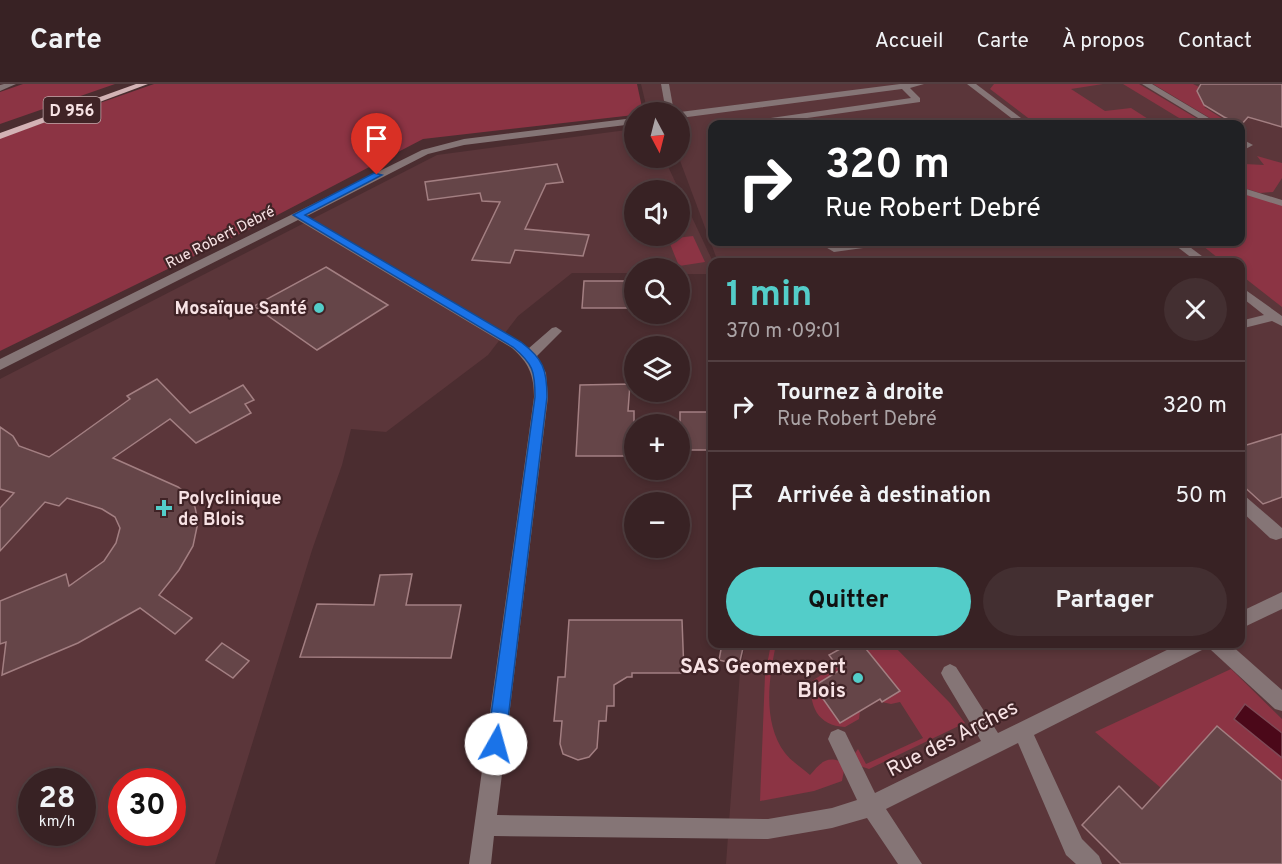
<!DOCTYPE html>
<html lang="fr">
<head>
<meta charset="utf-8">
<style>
	:root { --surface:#382224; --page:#432f31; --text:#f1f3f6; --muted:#aba4a6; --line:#523f41; --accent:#53cdc9 }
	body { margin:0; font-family:Overpass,sans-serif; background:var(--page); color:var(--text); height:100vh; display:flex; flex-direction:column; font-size:22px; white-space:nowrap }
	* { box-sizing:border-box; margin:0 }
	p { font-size:20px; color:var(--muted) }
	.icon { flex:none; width:33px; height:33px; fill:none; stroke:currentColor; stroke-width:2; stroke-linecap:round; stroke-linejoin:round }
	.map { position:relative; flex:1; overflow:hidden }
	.side { position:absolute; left:708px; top:174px; width:537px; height:390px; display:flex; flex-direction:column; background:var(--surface); border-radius:12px; box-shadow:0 3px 9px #0003,0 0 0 2px var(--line) }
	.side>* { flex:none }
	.hud { position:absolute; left:708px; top:36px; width:537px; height:126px; border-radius:12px; box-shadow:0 3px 9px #0003,0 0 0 2px var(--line); background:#202124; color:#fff; overflow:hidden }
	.needle { width:39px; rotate:173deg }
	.controls { position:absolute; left:624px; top:18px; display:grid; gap:12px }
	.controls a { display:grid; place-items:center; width:66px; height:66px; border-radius:50%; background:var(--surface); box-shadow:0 3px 9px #0003,0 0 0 2px var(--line); font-size:30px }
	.speed { position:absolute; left:18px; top:684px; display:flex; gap:12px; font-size:30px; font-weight:700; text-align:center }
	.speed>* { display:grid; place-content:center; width:78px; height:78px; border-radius:50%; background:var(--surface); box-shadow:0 3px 9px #0003,0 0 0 2px var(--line); line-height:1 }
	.speed small { font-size:15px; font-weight:400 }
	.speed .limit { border:9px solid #d22; background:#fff; color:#111 }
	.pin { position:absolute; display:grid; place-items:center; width:51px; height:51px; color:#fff; margin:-62px -26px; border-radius:50% 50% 50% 0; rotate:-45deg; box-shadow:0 0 6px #0007 }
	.pin .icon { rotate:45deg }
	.me { position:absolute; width:66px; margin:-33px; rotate:7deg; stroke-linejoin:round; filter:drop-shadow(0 0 4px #0008) }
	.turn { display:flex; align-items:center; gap:21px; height:126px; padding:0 18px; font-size:27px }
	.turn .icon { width:78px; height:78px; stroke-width:2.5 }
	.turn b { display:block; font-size:42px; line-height:51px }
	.round { display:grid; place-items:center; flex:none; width:63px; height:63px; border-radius:32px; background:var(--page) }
	.headline { display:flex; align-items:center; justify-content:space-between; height:102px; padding:0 18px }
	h1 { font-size:36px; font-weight:700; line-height:45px; color:var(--accent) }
	.button { display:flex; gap:12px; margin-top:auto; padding:12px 18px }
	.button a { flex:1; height:69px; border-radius:36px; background:var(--accent); color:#111; font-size:24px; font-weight:700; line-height:69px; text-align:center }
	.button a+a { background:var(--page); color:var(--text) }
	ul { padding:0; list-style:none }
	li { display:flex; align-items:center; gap:18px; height:90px; padding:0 18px; border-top:2px solid var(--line) }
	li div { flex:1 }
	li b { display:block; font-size:22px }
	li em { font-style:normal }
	header { display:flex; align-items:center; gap:36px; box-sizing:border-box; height:84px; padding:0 30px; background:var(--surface); border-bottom:2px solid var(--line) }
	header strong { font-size:28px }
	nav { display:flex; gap:33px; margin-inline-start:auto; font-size:21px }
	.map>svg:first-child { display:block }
	.built { fill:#5b363a; fill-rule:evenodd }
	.green { fill:#8c3444 }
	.water { fill:#4b0819; stroke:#7f4956; stroke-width:1.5 }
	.building { fill:#654548; stroke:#a37f82; stroke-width:1.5 }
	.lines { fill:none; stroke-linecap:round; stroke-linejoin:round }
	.minor { fill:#857576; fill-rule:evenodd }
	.major { fill:#d3b2b5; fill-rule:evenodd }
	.route { fill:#1a73e8; stroke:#114b97; stroke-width:1.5 }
	.poi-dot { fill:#53cdc9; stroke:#402326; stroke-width:2 }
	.labels { text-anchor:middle; stroke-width:4.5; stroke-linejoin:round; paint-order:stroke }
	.far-street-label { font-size:15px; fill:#f7e2e4; stroke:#402326 }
	.shield { fill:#402326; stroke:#c0a9ab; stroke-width:1.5 }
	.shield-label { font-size:16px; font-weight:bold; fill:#f7e2e4 }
	.poi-label { font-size:18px; font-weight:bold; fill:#f7e2e4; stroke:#402326; text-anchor:end }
	.near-poi-label { font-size:21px; font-weight:bold; fill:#f7e2e4; stroke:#402326; text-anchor:end }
	.near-street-label { font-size:21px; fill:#f7e2e4; stroke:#402326 }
</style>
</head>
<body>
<header>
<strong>Carte</strong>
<nav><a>Accueil</a><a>Carte</a><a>À propos</a><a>Contact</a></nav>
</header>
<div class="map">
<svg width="1282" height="780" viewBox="0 0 1282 780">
	<rect width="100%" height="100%" fill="#4b2d30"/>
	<g class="built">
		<path d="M641 0H1282V780H726L740 588 745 560H1240V178H718L679 74 680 28H652L647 25ZM712 40H1240V158H712Z"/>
		<path d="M634 45V74H664L713 178 712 190H680V184H634V189H572L518 232 488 271 386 348 351 345 342 381 312 466 215 780H0V295L437 71ZM634 106H680V152H634ZM32 698H82V748H32ZM122 698H172V748H122Z"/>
	</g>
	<g class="green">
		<path d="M23 0H115L0 40V8Z"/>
		<path d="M154 0H637L643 28H634V31L423 55 264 138 0 267V54Z"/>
		<path d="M994 0H1103L1071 5 1105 27 1131 24 1156 40H1036L990 5Z"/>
		<path d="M1123 0H1139L1206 40H1189Z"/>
		<path d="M1153 0H1193L1199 3 1197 7 1206 23H1204L1231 40H1220Z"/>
		<path d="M1257 72 1282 79V94L1273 108 1260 109 1241 103 1240 74 1245 80 1264 81Z"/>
		<path d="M1241 108 1282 121V223L1241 191 1240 178H1223L1198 158H1240Z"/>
		<path d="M693 152 705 178 679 182 668 155Z"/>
		<path d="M771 560H776C769 594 762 638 785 669 791 677 802 684 810 691 819 681 825 672 839 677L844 686 842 697 814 707 760 717 765 591Z"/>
		<path d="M862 560H892L950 619 965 639 869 685 860 682 853 672 858 665 866 680 923 654 900 618 891 620 882 618 899 607Z"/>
		<path d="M836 581 840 586 814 602 860 627 859 635 845 643C818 642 808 621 812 597L829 586 827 584Z"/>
		<path d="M1231 585 1282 635V649L1245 620 1234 634 1282 674V697L1217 643 1161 704 1095 648Z"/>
	</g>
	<path class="water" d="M1245 620 1282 649V674L1234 635Z"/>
	<g class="building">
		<path d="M1201 0H1282V43L1248 33 1241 41 1224 33 1204 21 1197 7Z"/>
		<path d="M557 80 563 98 546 100 525 145 589 151 583 172 515 166 510 179 472 176 500 118 482 117 480 109 428 116 425 98Z"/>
		<path d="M326 183 388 221 317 266 254 222Z"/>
		<path d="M584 197H634V224H582Z"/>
		<path d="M157 295 190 329 243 301 254 316 245 320 251 329 196 359 170 335 113 374 178 403 186 409 195 423 198 438 193 462 179 486 159 511 192 534 175 550 140 524 78 559 2 591 6 558 0 560V517L66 490 69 502 104 477 116 459 120 444 115 433 102 425 67 414 59 422 45 418 0 467V424L14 409 0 405V343L13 352 19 362 49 373 130 315 127 312Z"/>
		<path d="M630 300 628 327H634V366H628V372H576L580 301Z"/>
		<rect x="680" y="328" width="32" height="38"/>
		<path d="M1282 350V413L1263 420 1240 399V363Z"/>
		<path d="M412 490 406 521H461L451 574 300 573 317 520 374 521 380 491Z"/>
		<path d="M569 536H682L684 589H632V593H627L614 601V622H607L606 637H599L597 664 589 673 578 676 563 670 560 660 562 637H554L558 593H565Z"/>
		<path d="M222 559 249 577 233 594 206 576Z"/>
		<path d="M722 560H744L739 581 719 576Z"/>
		<path d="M849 560H862L900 607 882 618 880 615 840 639 814 602 840 586 829 571Z"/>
		<path d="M1217 642 1282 697V780H1121L1082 741 1119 702 1142 725Z"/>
	</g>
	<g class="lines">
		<g class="minor">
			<path d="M4 0H16L0 7V1Z"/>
			<path d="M661 0H669L674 28H666Z"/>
			<path d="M900 0H924L910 4 920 14V18L765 40H745L750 37 911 14 902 5 680 34V28Z"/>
			<path d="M967 0H976L1029 40H1019Z"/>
			<path d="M1142 0H1152L1219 40H1208Z"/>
			<path d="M634 34V40L464 61 428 70 307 132 529 264 552 244 556 243 562 247 537 272 546 289 548 313 497 731 768 735 832 724 857 716 828 655 831 648 838 645 845 648 875 709 981 657 944 595 941 589 944 583 950 580 956 583 998 649 1179 560H1205L1202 566 1034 651 1082 755 1099 772 1102 780H1076L1066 771 1018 659 886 725 922 780H898L867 734 832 744 768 755 494 752 491 780H469L534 313C534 291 529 279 512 264L298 136 0 286V275L422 66 464 55Z"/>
			<path d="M1240 54 1253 61 1240 68Z"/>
			<path d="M1240 103 1282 116V122L1240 109Z"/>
			<path d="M817 158H830L836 161 864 158H891L885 161 834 168Z"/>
			<path d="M1171 158H1183L1210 178H1197Z"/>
			<path d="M1240 202 1282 232V242L1272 237 1240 245V237L1264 231 1240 212Z"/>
			<path d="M1240 410 1245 412 1282 444V454L1276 456 1270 454 1240 426Z"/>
			<path d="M1282 508V525L1240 545V528Z"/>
			<path d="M1208 560H1230L1282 606V627L1275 625 1211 566Z"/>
		</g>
		<path class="major" d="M136 0H148L0 55V49Z"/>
	</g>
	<path class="route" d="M374 89 382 91 305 131 521 258C543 275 547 285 547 313L505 660 502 667 496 669 489 667 487 660 535 313C535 287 533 280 513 263L293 131Z"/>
	<g class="poi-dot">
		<circle cx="319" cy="224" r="6"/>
		<path d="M161 415h6v6h6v6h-6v6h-6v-6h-6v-6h6z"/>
		<circle cx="858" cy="594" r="6"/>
	</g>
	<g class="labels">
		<g class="far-street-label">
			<text transform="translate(220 153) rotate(-27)" y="5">Rue Robert Debré</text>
		</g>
		<rect class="shield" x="43.5" y="13" width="57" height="26" rx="4.5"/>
		<g class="shield-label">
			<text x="72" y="32">D 956</text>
		</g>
		<g class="poi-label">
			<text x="307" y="230">Mosaïque Santé</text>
			<text x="178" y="420" text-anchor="start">Polyclinique<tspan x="178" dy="21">de Blois</tspan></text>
		</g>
		<g class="near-poi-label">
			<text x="846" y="589">SAS Geomexpert<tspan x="846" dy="24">Blois</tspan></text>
		</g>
		<g class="near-street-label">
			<text transform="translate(952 654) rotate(-27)" y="7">Rue des Arches</text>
		</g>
	</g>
</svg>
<div class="controls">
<a><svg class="needle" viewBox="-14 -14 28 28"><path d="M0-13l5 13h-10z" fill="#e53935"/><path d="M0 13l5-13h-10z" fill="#aba4a6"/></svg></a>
<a><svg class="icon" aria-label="sound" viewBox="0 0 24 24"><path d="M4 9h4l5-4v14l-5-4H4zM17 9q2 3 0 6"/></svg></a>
<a><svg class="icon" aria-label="search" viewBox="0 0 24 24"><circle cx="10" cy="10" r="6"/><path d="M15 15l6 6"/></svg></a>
<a><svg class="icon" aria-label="layers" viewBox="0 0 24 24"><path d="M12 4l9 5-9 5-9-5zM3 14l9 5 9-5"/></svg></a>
<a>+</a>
<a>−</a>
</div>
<div class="speed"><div>28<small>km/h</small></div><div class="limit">30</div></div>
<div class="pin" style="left:377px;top:91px;background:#d93025"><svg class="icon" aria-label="arrive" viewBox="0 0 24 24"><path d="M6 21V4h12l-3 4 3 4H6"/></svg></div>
<svg class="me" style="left:496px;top:660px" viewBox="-20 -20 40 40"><circle r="19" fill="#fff"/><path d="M0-13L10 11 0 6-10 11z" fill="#1a73e8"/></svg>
<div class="hud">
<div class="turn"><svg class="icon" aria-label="right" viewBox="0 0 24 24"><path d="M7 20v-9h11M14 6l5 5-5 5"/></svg><div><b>320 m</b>Rue Robert Debré</div></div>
</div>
<section class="side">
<div class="headline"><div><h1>1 min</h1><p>370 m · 09:01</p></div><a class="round"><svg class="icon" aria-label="close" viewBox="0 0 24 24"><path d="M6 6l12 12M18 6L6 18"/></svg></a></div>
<ul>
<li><svg class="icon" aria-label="right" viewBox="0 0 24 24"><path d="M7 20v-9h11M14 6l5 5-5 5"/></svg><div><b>Tournez à droite</b><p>Rue Robert Debré</p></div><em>320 m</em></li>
<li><svg class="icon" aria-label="arrive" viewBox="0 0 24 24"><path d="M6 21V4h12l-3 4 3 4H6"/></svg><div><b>Arrivée à destination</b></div><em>50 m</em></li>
</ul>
<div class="button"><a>Quitter</a><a>Partager</a></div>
</section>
</div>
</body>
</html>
